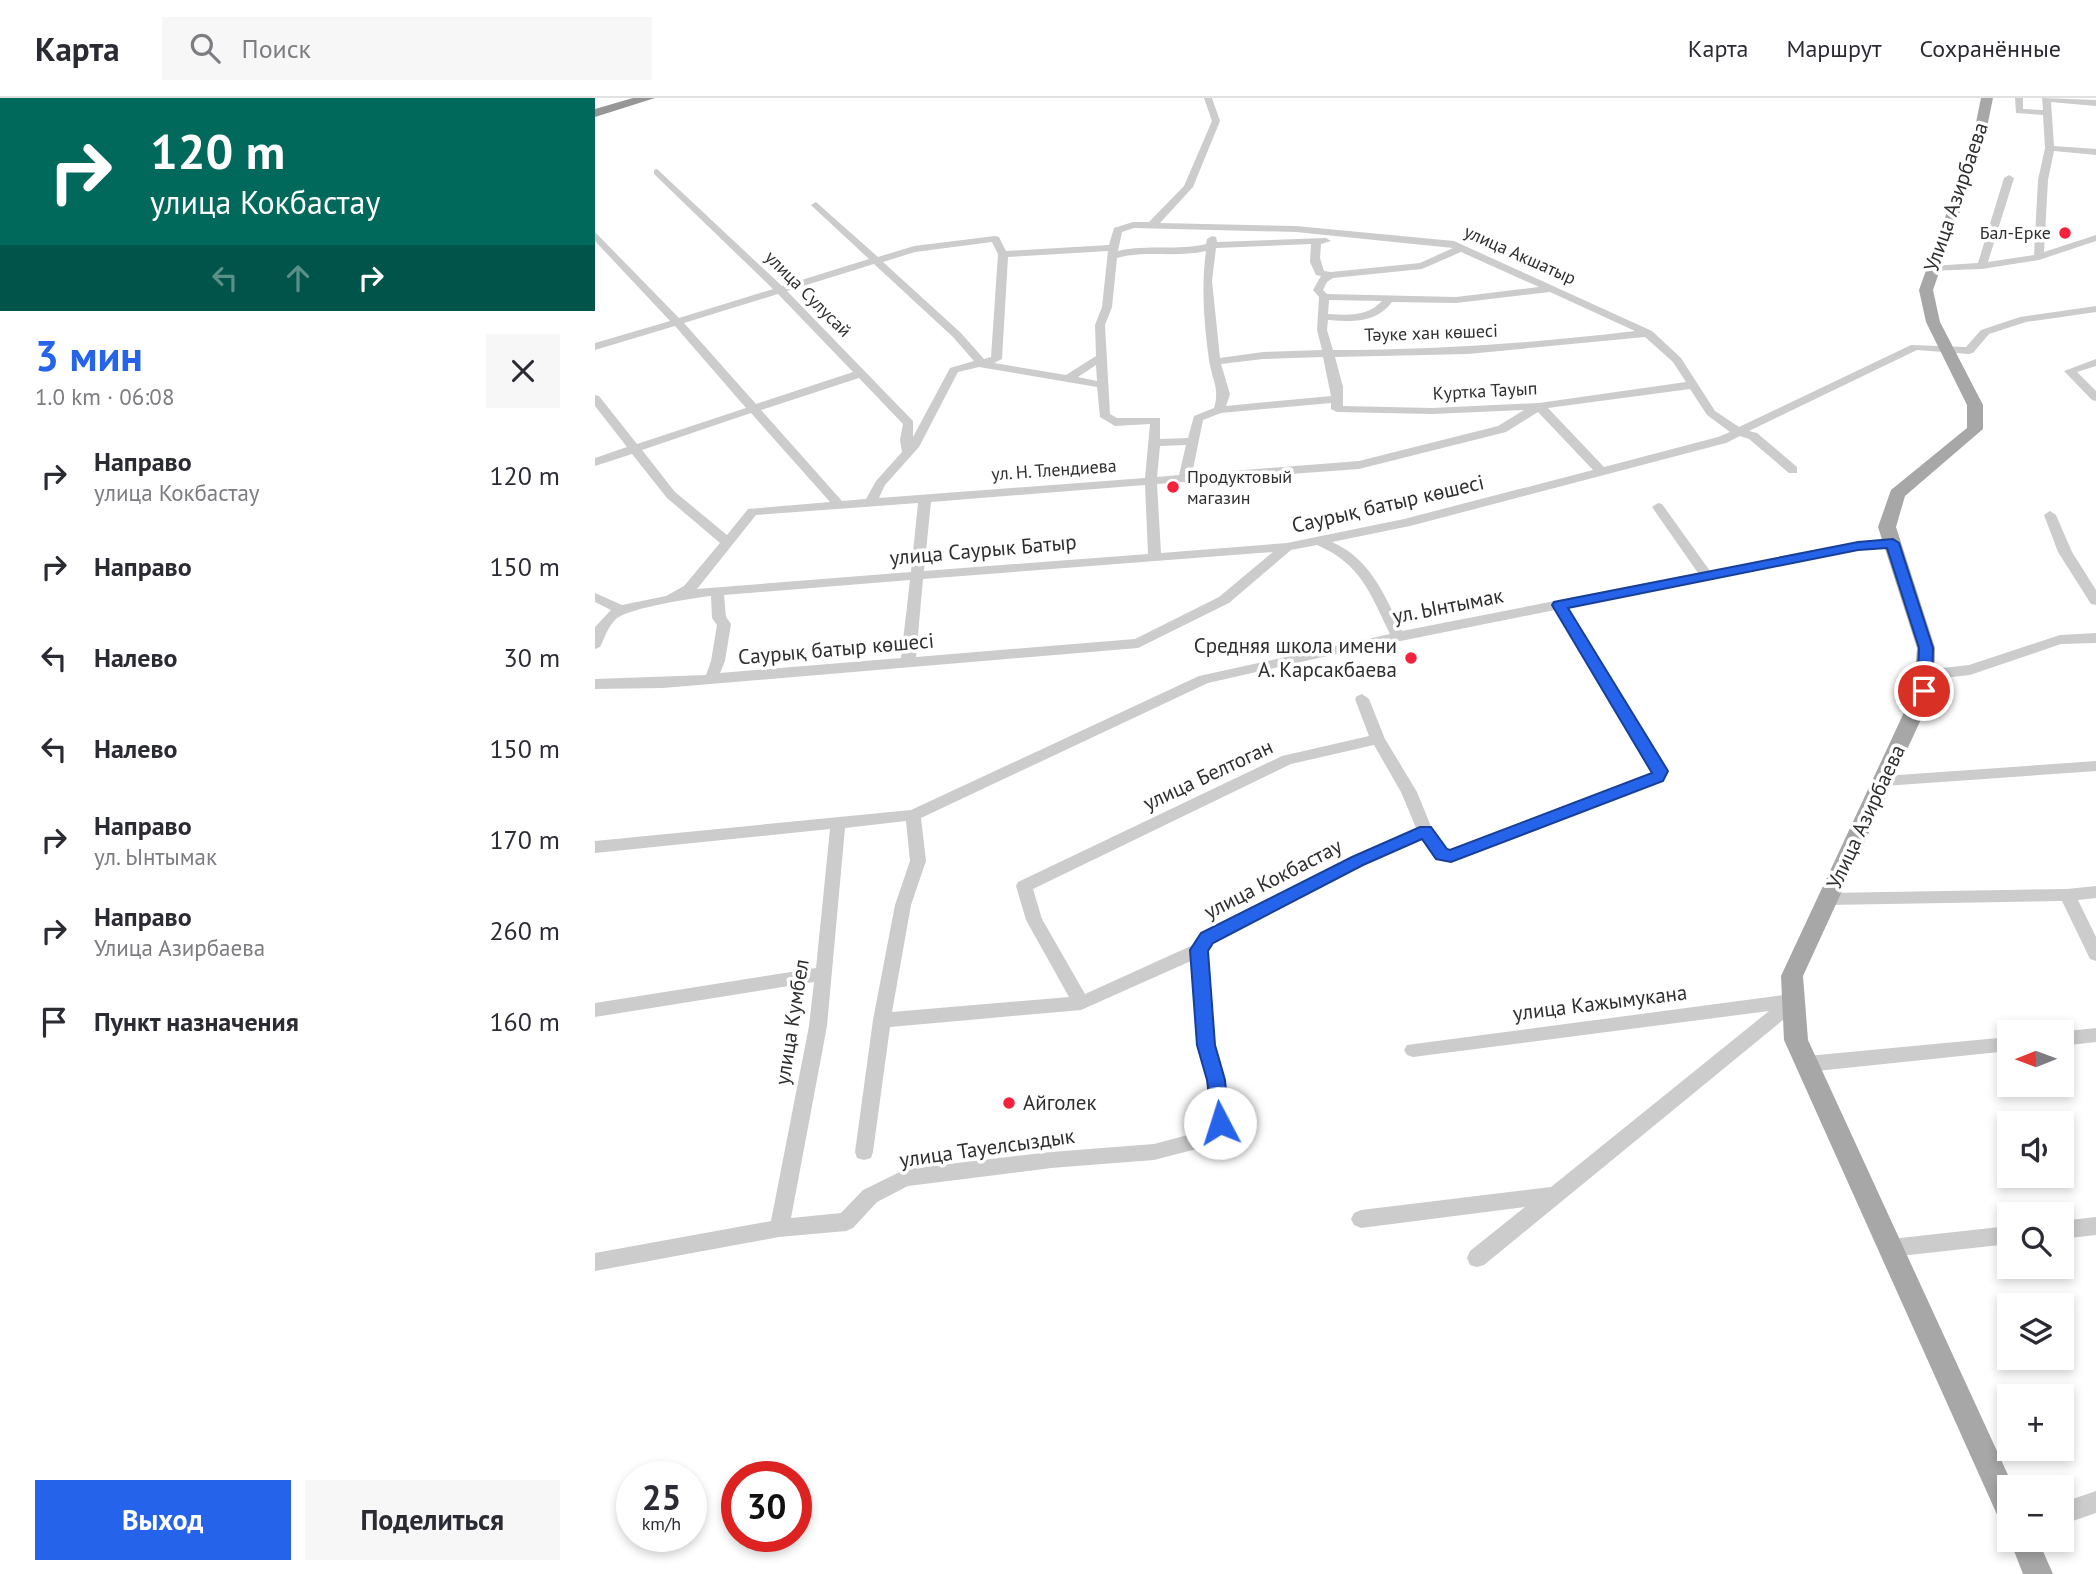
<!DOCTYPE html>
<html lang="ru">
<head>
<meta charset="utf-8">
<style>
	:root { --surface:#fff; --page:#f7f7f7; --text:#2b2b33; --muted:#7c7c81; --line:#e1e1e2; --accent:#2563eb }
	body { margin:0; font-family:"PT Sans",sans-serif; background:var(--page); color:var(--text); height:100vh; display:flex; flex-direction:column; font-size:26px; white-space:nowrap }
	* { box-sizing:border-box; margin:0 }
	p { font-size:23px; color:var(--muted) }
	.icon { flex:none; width:38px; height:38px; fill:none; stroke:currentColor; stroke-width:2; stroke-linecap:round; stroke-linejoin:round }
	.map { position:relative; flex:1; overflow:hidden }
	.panel { display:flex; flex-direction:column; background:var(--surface); width:595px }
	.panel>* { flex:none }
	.banner { background:#00695c; color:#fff; overflow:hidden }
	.needle { width:46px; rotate:269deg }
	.tools { position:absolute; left:1402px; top:922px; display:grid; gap:14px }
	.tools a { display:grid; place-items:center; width:77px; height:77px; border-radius:0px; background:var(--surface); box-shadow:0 4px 10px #0003; font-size:35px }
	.speed { position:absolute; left:21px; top:1363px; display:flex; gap:14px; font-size:35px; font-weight:700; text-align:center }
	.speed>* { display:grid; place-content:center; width:91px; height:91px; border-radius:50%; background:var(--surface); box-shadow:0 4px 10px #0003; line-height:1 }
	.speed small { font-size:18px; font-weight:400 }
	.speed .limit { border:10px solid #d22; background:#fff; color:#111 }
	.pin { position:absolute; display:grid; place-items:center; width:60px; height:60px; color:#fff; margin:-30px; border:4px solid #fff; border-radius:50%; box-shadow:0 2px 7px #0007 }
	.me { position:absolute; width:77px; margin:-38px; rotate:355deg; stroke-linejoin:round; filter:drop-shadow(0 0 5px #0008) }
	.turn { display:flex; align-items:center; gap:24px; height:147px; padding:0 35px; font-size:32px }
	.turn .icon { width:91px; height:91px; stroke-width:2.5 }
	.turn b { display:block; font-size:49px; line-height:60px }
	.lanes { display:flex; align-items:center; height:66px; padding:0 35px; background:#0003; justify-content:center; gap:35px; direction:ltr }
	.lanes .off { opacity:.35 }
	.round { display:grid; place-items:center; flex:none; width:74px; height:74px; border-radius:0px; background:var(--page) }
	.summary { display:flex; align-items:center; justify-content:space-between; height:119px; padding:0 35px }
	h1 { font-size:42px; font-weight:800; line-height:52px; color:var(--accent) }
	.primary-button { display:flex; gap:14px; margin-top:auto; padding:14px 35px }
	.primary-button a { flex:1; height:80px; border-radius:0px; background:var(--accent); color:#fff; font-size:28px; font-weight:800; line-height:80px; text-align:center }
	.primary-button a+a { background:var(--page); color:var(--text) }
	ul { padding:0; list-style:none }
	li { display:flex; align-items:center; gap:21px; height:91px; padding:0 35px }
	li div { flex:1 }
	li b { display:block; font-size:26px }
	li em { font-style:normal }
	header { display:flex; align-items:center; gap:42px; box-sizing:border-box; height:98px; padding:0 35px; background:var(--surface); border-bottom:2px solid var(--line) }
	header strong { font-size:33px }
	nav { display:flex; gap:38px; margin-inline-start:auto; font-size:24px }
	.search { width:490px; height:63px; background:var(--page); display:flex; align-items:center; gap:18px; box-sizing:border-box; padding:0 24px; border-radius:0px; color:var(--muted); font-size:26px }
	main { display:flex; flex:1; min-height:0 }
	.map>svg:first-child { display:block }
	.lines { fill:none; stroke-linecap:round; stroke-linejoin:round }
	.minor { fill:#ccc; fill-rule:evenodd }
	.major { fill:#a7a7a7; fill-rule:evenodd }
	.highway { fill:#969696; fill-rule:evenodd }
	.route { fill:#2563eb; stroke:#184099; stroke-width:2 }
	.poi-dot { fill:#f6213d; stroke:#fff; stroke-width:2.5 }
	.labels { text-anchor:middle; stroke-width:7; stroke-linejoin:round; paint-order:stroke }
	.far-poi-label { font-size:18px; fill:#2f2f2f; stroke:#fff; text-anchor:end }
	.far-street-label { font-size:18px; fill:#2f2f2f; stroke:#fff }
	.street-label { font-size:21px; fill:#2f2f2f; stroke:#fff }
	.poi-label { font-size:21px; fill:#2f2f2f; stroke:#fff; text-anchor:end }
</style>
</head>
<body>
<header>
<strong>Карта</strong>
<div class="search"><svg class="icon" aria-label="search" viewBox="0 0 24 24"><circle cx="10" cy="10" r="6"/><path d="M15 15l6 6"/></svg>Поиск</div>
<nav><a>Карта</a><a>Маршрут</a><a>Сохранённые</a></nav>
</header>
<main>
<section class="panel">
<div class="banner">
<div class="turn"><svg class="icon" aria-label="right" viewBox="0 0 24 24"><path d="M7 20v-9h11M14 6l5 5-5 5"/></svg><div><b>120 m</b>улица Кокбастау</div></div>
<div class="lanes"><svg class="icon off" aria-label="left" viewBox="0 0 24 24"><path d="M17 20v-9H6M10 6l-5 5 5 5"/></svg><svg class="icon off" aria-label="ahead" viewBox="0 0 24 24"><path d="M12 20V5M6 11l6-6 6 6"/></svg><svg class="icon" aria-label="right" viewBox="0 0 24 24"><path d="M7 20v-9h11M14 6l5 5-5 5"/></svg></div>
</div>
<div class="summary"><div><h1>3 мин</h1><p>1.0 km · 06:08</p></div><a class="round"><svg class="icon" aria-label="close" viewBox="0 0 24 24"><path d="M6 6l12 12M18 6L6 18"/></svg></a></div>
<ul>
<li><svg class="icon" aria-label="right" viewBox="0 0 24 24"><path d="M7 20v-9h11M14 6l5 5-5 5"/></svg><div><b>Направо</b><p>улица Кокбастау</p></div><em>120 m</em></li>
<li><svg class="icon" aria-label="right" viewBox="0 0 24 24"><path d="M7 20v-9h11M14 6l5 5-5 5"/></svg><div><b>Направо</b></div><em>150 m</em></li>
<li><svg class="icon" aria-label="left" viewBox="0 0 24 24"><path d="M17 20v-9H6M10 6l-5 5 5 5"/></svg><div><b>Налево</b></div><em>30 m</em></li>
<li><svg class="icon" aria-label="left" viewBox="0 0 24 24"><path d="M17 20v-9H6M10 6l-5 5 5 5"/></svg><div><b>Налево</b></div><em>150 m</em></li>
<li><svg class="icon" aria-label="right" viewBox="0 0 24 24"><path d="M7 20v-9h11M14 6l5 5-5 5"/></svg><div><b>Направо</b><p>ул. Ынтымак</p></div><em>170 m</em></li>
<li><svg class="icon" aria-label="right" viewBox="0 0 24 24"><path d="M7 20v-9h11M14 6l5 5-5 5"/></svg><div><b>Направо</b><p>Улица Азирбаева</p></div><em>260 m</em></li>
<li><svg class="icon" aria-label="arrive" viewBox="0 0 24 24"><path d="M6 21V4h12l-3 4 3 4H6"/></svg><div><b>Пункт назначения</b></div><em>160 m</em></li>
</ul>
<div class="primary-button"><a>Выход</a><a>Поделиться</a></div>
</section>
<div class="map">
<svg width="1501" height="1476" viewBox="0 0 1501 1476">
	<rect width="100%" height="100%" fill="#fff"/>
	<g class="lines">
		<g class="minor">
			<path d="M609 0H617L625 23 598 89 565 125 701 128 859 143 1057 233 1086 260 1120 313 1144 329 1316 247 1371 249 1386 232 1425 219 1501 208V214L1431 224 1394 236 1378 255 1374 256 1322 252 1154 333 1162 335 1202 369V375H1194L1154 341 1145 338 1131 345 815 428 737 444C776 461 790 498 807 533L1103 475 1057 409 1063 405 1067 406 1115 473C1143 468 1290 433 1304 445L1298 449 1263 452 972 510 1073 673 1068 683 856 764 841 761 827 741 769 767 618 845 612 853 620 947 630 982 634 1025 617 1047 559 1062 456 1070 313 1088 282 1104 258 1130 251 1133 184 1139 0 1173V1155L176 1123 214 928 219 884 0 919V905L221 870 235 731 0 755V743L316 712 604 578 795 536C775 495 766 466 722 447L696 452 634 505 543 550 68 590 0 591V581L111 577 116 563 122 527 117 520 116 498C97 500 36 510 22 520 13 528 10 539 5 549L0 551V529L16 512 0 504V495L27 507 71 498 89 488 125 445 72 400 37 356 0 368V360L32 349 0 308V297L4 298 42 346 151 310 80 228 0 252V245L75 223 0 143V134L84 220 178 191 59 76V72L62 71 187 188 274 161 218 109 216 107 221 104 283 159 319 148 400 138 404 139 411 153 514 147 519 130 538 124H554L589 88 617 23ZM539 130 701 134 858 150 825 165 736 174 729 173 725 160 726 146 736 143 731 140 622 144 621 139 617 138 612 141 611 146C582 153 552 146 523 153L527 134ZM397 144 403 156 396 259 389 261 366 235 288 164 320 154ZM716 146 715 164 721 177 726 178 718 192 724 199 722 232 727 252 668 254 625 260 617 183 621 150ZM513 153 507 209 500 227 501 258 471 277 399 265 407 261 413 159ZM611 153C606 189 609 226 614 262 617 282 625 290 619 310L599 318 593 340 565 341V320H522L515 316 510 227 517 209 522 160C551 152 581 160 611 153ZM866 154 944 189 861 199 732 196 728 192 732 184 738 180 827 171ZM279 166 358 239 379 263 355 270 318 339V323L192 193ZM955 194 1040 233C940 245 839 252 738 252L732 232 733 222C758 224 781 225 797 204L861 205ZM183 196 258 274 161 306 89 225ZM734 202 787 203C772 219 754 217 733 216ZM1050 239 1078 264 1091 284 944 305 837 310 748 308V289L740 259 873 256ZM728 259 736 298 631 308 635 296 626 266 668 261ZM501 267 502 283 483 279ZM384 269 502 289 505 319 520 328 555 326 550 380 284 400 290 387 324 349 363 274ZM264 280 308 326 305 342 307 354 281 383 271 401 247 403 166 312ZM1095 291 1112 317 1135 334 1123 339 1009 369 953 310ZM736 305V311L742 314 837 316 929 312 903 328 764 363 597 376 608 322 626 315ZM943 314 998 372 809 421 692 445 566 455 562 386 764 371 911 334ZM156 315 235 404 153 411 132 437 80 394 47 352ZM591 347 584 377 562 379 565 348ZM550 387 553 456 329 473 336 404ZM323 405 316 474 102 491 161 417ZM678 454 624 499 540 541 321 559 328 481ZM315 482 306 560 125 575 130 563 136 526 131 519 129 497ZM960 512 1057 676 852 752 837 731 822 694 790 641 774 601 767 596 762 598 760 601 774 638 687 658 423 784 421 788 431 822 474 899 297 914 316 807 331 763 326 720 613 585 741 556ZM779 647 806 694 821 730 757 759 606 835 598 847 490 896 447 821 438 791 696 666ZM311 723 315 763 300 807 278 922 260 1054 262 1060 269 1062 276 1060 278 1054 295 929 486 912 596 863 602 947 612 982 616 1022 604 1034 559 1046 456 1054 311 1071 268 1092 246 1115 196 1120 232 928 250 730Z"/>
			<path d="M1420 0H1428V11L1448 12 1447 0 1501 2V8L1456 4 1459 48 1501 51V57L1459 53 1453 82 1449 154 1501 137V143L1444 162 1387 171 1332 173 1331 171 1336 168 1383 165 1409 80 1414 77 1419 80 1393 164 1439 157 1443 82 1450 50 1448 17 1421 15Z"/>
			<path d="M1501 261V268L1482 274 1501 293V303L1497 302 1469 273Z"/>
			<path d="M1455 413 1461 417 1477 454 1501 492V507L1496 506 1463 454 1449 417Z"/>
			<path d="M1501 535V545L1466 546 1375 577 1330 582 1323 577 1330 572 1374 567 1465 537Z"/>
			<path d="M1501 663V673L1289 688 1281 683 1289 678Z"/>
			<path d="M1501 788V800L1483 802 1501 839V863L1495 861 1467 803 1233 807 1227 805 1225 801 1227 797 1233 795 1472 791Z"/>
			<path d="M1197 896 1205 898 1208 903 1205 908 889 1167 882 1169 875 1167 872 1160 875 1153 930 1109 766 1130 759 1127 756 1121 759 1115 766 1112 956 1089 1174 913 818 959 812 957 809 952 812 947Z"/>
			<path d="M1501 930V944L1466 948V934H1463Z"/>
			<path d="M1414 939V953L1212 974 1206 971 1203 966 1206 961 1212 958Z"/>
			<path d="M1501 1119V1137L1466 1141V1123Z"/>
			<path d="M1414 1128V1146L1296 1159 1289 1156 1286 1150 1289 1144 1296 1141Z"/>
			<path d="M1501 1393V1415L1466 1427V1405Z"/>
		</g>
		<g class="major">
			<path d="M1386 0H1398L1389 44 1338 192 1345 224 1388 307V331L1310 398 1301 429 1340 550 1339 593 1208 878 1213 942 1419 1390H1414V1426L1404 1421 1189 942 1186 878 1319 593 1322 550 1283 429 1296 392 1372 330V307L1331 224 1324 192 1377 44Z"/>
			<path d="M1414 1440 1443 1442 1458 1476H1428Z"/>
		</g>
		<path class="highway" d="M38 0H60L0 19V11Z"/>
	</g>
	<path class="route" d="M1298 441 1304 445 1338 550 1337 593 1329 598 1322 593 1324 550 1292 450 1263 452 973 510 1073 673 1068 683 856 764 841 761 827 741 768 767 618 845 613 853 620 947 630 982 634 1025 631 1031H618L612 982 602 947 595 852 606 835 757 759 825 729H836L852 751 855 752 1057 675 957 507 959 504 1263 444Z"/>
	<g class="poi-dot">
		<circle cx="1470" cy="135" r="7"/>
		<circle cx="578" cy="389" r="7"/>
		<circle cx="816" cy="560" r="7"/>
		<circle cx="414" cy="1005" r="7"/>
	</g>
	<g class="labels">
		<g class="far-poi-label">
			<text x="1456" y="141">Бал-Ерке</text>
			<text x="592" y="385" text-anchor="start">Продуктовый<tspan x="592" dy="21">магазин</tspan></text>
		</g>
		<g class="far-street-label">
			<text transform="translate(925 157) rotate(24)" y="6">улица Акшатыр</text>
			<text transform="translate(213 196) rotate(45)" y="6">улица Сулусай</text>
			<text transform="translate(836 235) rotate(-2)" y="6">Тәуке хан көшесі</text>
			<text transform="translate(890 293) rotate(-3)" y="6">Куртка Тауып</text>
			<text transform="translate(459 372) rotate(-4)" y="6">ул. Н. Тлендиева</text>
		</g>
		<g class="street-label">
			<text transform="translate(1361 99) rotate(-71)" y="7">Улица Азирбаева</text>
			<text transform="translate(793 406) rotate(-13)" y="7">Саурық батыр көшесі</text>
			<text transform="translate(388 452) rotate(-5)" y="7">улица Саурык Батыр</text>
			<text transform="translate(853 508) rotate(-11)" y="7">ул. Ынтымак</text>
			<text transform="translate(241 551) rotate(-5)" y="7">Саурық батыр көшесі</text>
			<text transform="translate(613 677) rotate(-25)" y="7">улица Белтоган</text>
			<text transform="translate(1271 719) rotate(-65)" y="7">Улица Азирбаева</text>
			<text transform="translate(678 781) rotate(-27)" y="7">улица Кокбастау</text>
			<text transform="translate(1005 905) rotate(-7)" y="7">улица Кажымукана</text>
			<text transform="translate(197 924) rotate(-81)" y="7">улица Кумбел</text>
			<text transform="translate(392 1050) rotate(-8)" y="7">улица Тауелсыздык</text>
		</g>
		<g class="poi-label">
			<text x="802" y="555">Средняя школа имени<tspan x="802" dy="24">А. Карсакбаева</tspan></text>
			<text x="428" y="1012" text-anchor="start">Айголек</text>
		</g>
	</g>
</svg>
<div class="tools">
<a><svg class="needle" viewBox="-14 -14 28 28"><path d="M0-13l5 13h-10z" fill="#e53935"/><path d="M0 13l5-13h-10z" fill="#7c7c81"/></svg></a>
<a><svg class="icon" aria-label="sound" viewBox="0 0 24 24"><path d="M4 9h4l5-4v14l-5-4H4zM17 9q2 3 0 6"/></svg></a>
<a><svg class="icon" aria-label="search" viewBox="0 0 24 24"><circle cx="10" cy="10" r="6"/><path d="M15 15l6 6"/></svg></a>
<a><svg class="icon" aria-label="layers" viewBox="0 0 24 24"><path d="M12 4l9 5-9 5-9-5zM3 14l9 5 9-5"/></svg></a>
<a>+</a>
<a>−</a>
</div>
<div class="speed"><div>25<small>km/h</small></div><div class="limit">30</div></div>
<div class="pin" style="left:1329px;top:593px;background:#d93025"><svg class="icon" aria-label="arrive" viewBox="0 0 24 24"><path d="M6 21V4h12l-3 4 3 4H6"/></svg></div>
<svg class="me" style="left:625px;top:1025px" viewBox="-20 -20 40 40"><circle r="19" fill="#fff"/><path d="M0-13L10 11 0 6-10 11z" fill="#2563eb"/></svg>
</div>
</main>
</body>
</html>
